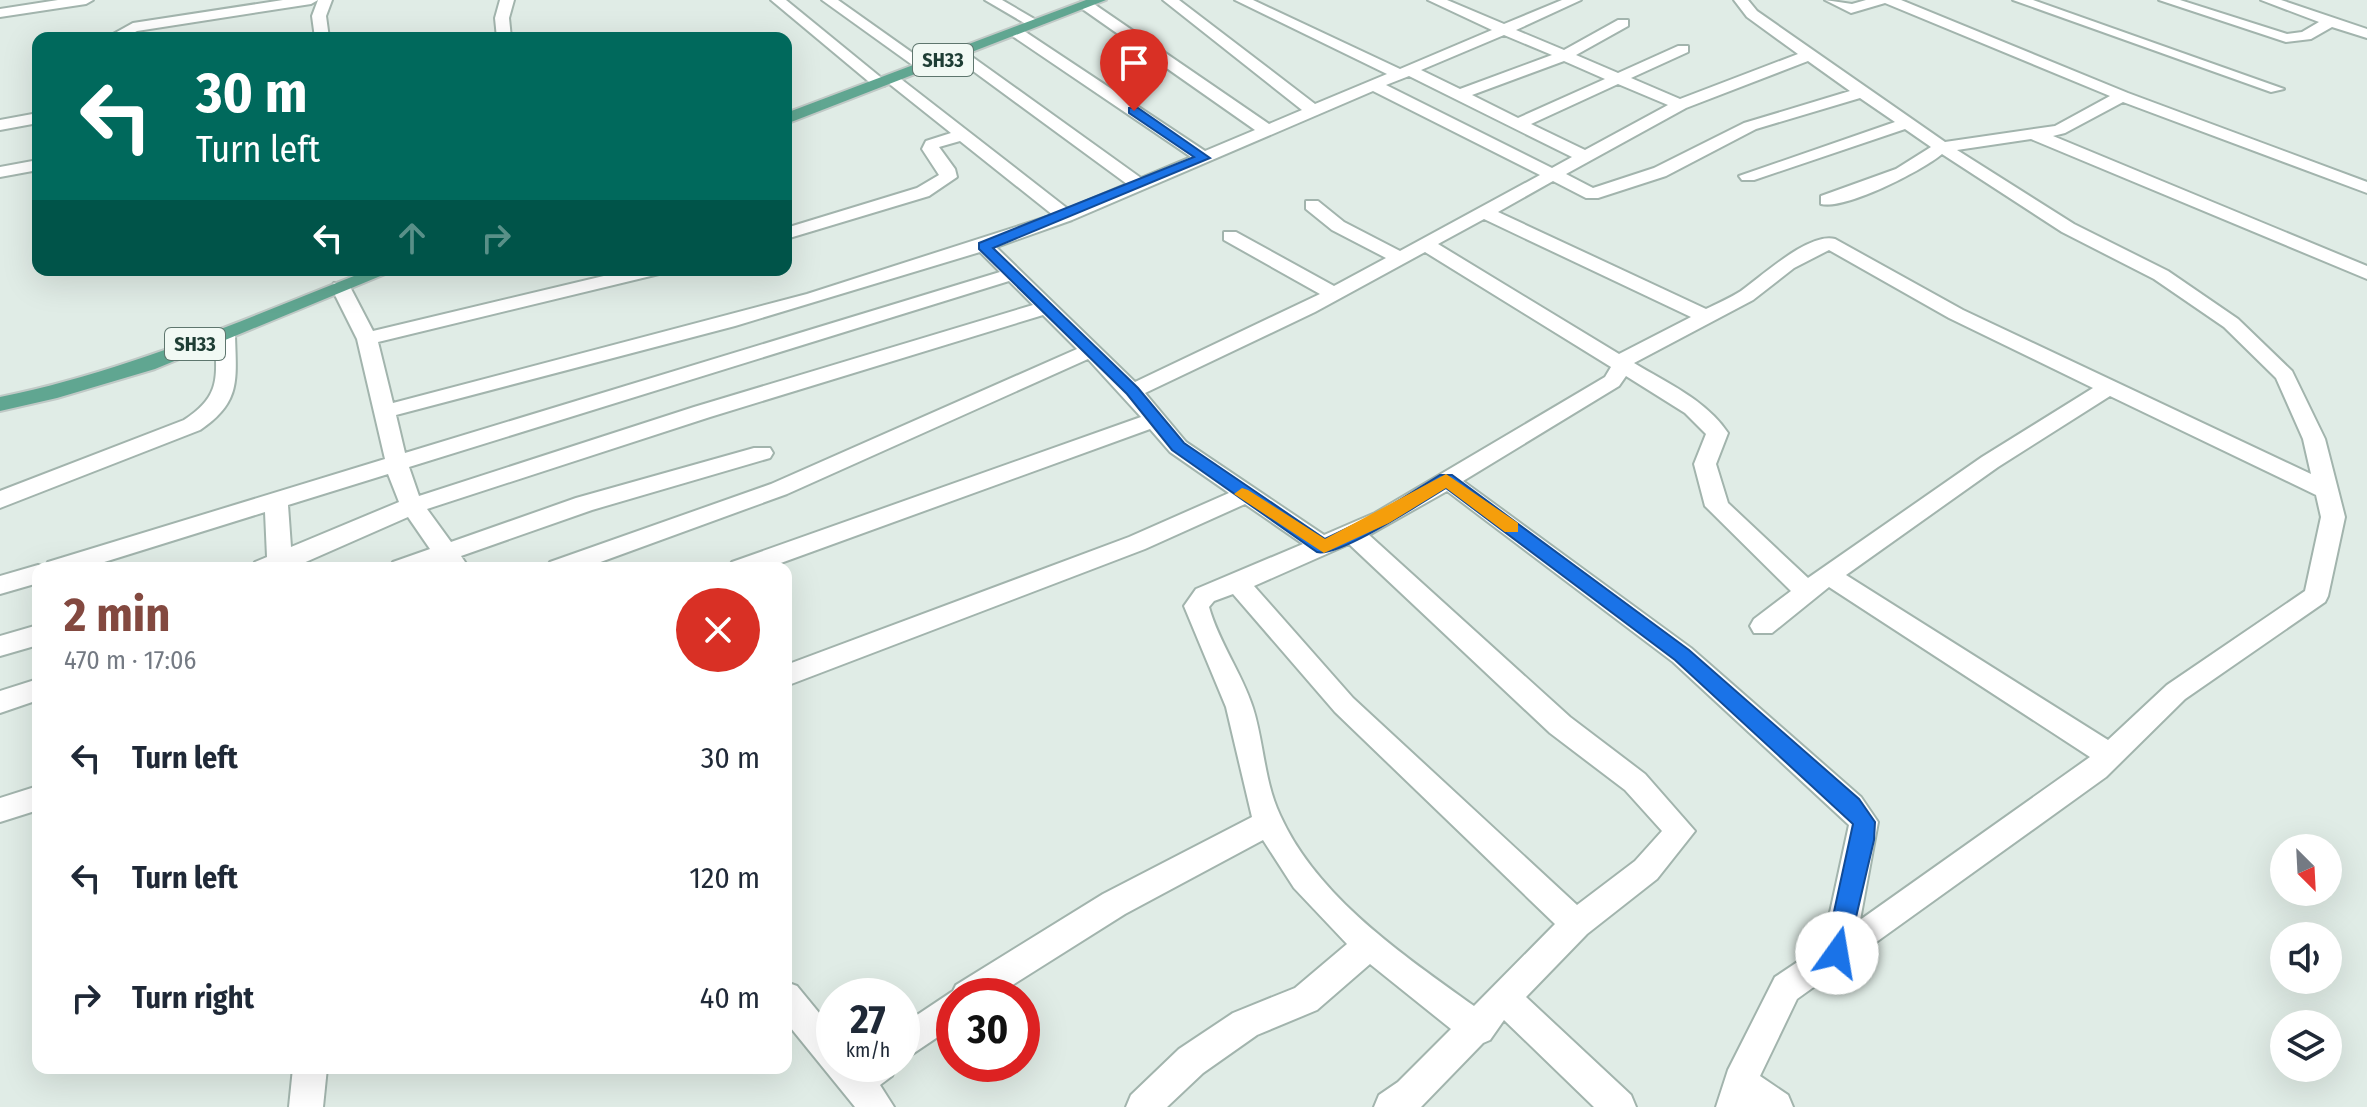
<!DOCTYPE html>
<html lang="en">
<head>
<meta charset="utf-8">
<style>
	:root { --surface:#fff; --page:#f6f6f7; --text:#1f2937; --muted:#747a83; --accent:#834940 }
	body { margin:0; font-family:"Fira Sans Condensed",sans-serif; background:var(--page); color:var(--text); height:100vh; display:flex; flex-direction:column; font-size:30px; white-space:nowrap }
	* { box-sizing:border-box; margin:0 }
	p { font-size:26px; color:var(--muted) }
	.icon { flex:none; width:44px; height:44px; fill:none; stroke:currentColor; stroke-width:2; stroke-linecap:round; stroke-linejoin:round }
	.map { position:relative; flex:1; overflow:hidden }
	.side { position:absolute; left:32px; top:562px; width:760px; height:512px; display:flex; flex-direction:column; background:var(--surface); border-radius:16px; box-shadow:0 8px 32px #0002 }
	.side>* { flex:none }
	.top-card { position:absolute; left:32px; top:32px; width:760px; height:244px; border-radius:16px; box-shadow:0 8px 32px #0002; background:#00695c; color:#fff; overflow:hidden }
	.needle { width:52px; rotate:156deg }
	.tools { position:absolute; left:2270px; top:834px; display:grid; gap:16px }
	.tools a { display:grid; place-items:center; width:72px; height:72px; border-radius:50%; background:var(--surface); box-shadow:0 8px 32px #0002; font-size:40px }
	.speed { position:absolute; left:816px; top:978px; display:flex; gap:16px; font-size:40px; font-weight:700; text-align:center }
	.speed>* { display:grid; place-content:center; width:104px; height:104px; border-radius:50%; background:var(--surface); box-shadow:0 8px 32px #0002; line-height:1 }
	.speed small { font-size:20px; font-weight:400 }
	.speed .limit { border:12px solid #d22; background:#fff; color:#111 }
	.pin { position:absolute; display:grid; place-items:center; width:68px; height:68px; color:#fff; margin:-82px -34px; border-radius:50% 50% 50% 0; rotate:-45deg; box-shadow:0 0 8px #0007 }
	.pin .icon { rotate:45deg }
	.me { position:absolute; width:88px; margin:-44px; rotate:13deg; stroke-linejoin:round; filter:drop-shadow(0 0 6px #0008) }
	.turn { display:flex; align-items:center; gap:28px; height:168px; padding:0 32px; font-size:36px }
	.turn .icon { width:104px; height:104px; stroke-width:2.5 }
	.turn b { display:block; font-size:56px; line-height:68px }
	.lanes { display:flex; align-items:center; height:76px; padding:0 32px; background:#0003; justify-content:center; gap:40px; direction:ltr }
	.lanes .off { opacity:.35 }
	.round { display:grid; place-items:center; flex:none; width:84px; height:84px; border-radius:42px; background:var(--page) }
	.summary { display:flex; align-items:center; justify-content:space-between; height:136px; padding:0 32px }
	h1 { font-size:48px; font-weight:700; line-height:60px; color:var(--accent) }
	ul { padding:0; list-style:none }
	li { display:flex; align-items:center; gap:24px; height:120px; padding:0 32px }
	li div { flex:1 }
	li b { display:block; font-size:30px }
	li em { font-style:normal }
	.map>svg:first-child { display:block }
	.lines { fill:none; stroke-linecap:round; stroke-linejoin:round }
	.minor-casing { stroke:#a2b4ad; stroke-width:4 }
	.major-casing { stroke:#c0c9c6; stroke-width:4 }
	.minor { fill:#fff; fill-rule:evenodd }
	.major { fill:#60a691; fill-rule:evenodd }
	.route { fill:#1a73e8; stroke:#114b97; stroke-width:2 }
	.slow { fill:#f59e0b }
	.labels { text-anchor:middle; stroke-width:6; stroke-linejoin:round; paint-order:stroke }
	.shield { fill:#f1f9f4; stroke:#5e766e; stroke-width:2 }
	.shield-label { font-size:20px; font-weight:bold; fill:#1f3e35 }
</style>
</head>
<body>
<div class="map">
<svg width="2367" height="1107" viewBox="0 0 2367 1107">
	<rect width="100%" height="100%" fill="#e0ece6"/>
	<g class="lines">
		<g class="minor-casing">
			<g id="minor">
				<path d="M58 0H93L86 4 0 17V9Z"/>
				<path d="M283 0H318L311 4 137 31 124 38H106L133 23Z"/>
				<path d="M318 0H332L326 16 329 38H315L312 16Z"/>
				<path d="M500 0H514L509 18 511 38H497L495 18Z"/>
				<path d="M771 0H786L884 80V86H874Z"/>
				<path d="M822 0H838L931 66 918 69Z"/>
				<path d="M985 0H1002L1043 24 1031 27Z"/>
				<path d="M1163 0H1179L1315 104 1387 74 1235 0H1253L1400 69 1492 30 1428 0H1447L1504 24 1562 0H1581L1516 30 1564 50 1618 20H1628V26L1576 55 1618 73 1678 46H1688V52L1631 78 1680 99 1798 54 1747 17 1734 0H1748L1757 11 1945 142 2055 126 2110 96 1885 3 1851 13 1825 0 1852 4 1866 0H1901L2128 93 2367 182V193L2123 102 2065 133 2053 136 2367 266V279L2031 139 1957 150 2074 224 2168 271 2238 319 2292 371 2325 439 2345 517 2328 596 2325 602 2185 699 2106 777 1797 999 1760 1076 1788 1095 1793 1107H1716L1728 1070 1775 977 1823 945 1849 825 1673 662 1447 491 1369 535 1570 717 1645 774 1695 831 1657 879 1587 934 1526 997 1631 1095 1636 1107H1594L1504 1020 1490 1040 1483 1043 1421 1107H1374L1379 1095 1398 1082 1451 1029 1370 964 1317 1010 1257 1035 1203 1073 1167 1107H1126L1131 1095 1179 1049 1233 1013 1295 988 1347 944 1294 888 1263 840 1125 914 995 996H954V1026L902 1061V1025L953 991 956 985 1103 894 1252 817 1226 707 1184 606 1196 589 1303 544 1245 504 1145 549 786 686V665L1129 537 1229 493 1170 452 1150 429 767 568H729L732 562 1141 417 1088 359 787 494 584 568H547L550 562 771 484 1077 349 1043 315 710 417 427 509 451 542 576 498 754 448H770L773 453 770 458 592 510 461 556 469 568H444L441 563 428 568H390L393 562 430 549 408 517 292 568H252L255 562 267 557 265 512 85 568H38V583L0 594V576L38 565 45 567 48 562 385 459 357 339 331 287 334 283H348L373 331 629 270H661L659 274 378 342 393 403 807 294 1053 215 960 141 939 147 955 169 957 177 929 196 786 239V228L917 188 939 175 922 149 926 141 951 133 887 82V76H897L1068 209 1127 184 954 57V51H964L1141 178 1191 157 1011 35V29H1021L1205 151 1255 130 1081 8V2H1091L1269 124 1302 110ZM1504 35 1552 55 1460 89 1421 70ZM1564 61 1605 79 1518 118 1472 95ZM1808 61 1850 91 1744 123 1654 168 1593 188 1566 174 1686 108ZM1409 76 1572 157 1552 168 1386 85ZM1618 84 1668 105 1585 150 1531 124ZM1373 91 1540 175 1400 251 1344 222 1318 201H1306V209L1332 230 1386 258 1334 286 1236 232H1224V240L1320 294 1135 382 996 247 1072 220ZM1860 98 1895 122 1739 176 1742 180H1754L1905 129 1931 147 1896 169 1821 196V204C1845 210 1922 171 1942 154L2062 232 2154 279 2224 327 2276 378 2303 439 2311 474 1963 310 1835 239C1809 232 1762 276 1741 291 1730 298 1718 303 1706 309L1498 212 1553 181 1586 198H1598L1666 176 1756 129ZM1484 219 1691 317 1619 354 1438 244ZM1829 250 1949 318 2093 388 1982 457 1808 578 1728 503 1716 464 1728 433C1706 400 1667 383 1634 363L1753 300 1794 268ZM980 252 1000 272 405 453 396 415 735 326ZM1425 252 1611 367 1605 377 1375 513 1324 535 1186 442 1145 393 1315 312ZM1009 281 1033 305 694 407 419 496 409 467ZM1626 376 1685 413 1706 434 1694 464 1705 506 1791 591 1754 619 1750 626 1754 633H1772L1829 587 2090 757 1860 920 1878 822 1861 797 1691 648 1463 481 1619 386ZM2110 396 2316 495 2321 517 2305 591 2167 685 2108 740 1846 575 1998 467ZM388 474 399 502 291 547 288 505ZM1349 544 1550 733 1625 790 1662 831 1635 861 1577 905 1353 698 1254 586ZM1233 594 1335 712 1555 924 1474 1006C1403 955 1317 897 1280 815 1264 781 1264 743 1253 708 1242 673 1219 643 1209 607L1214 601Z"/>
				<path d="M2013 0H2033L2284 89 2271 92Z"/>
				<path d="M2159 0H2180L2287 34 2302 32 2319 22 2261 0H2281L2367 29V38L2332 27 2311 39 2286 42Z"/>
				<path d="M38 113V123L0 130V120Z"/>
				<path d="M38 160V170L0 177V167Z"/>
				<path d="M225 328 235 334C236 379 242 402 200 430L0 508V491L184 420C223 395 216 375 215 334Z"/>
				<path d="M38 625V645L0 656V636Z"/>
				<path d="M38 679V700L0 713V691Z"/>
				<path d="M38 786V810L0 822V798Z"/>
				<path d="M786 982 797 986 834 1031V1064H897L892 1076 880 1085 894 1107H855L786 1022Z"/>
				<path d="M293 1068H327L323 1107H289Z"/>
			</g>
		</g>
		<g class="major-casing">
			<g id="major">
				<path d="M1086 0H1106L786 124V113Z"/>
				<path d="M369 270H395L155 369 57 398 0 411V397C129 371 247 318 369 270Z"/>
			</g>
		</g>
		<use href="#minor" class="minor"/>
		<use href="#major" class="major"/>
	</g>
	<path class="route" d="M1129 108H1138L1210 158 993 248 1138 388 1184 443 1325 539 1377 514 1440 475H1452L1689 650 1859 799 1875 822 1874 840 1846 960 1837 964 1829 960 1825 953 1853 824 1675 660 1446 488C1424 501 1338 558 1317 552L1172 450 1127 394 979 249V243L1194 157 1129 113Z"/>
	<path class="slow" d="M1446 474 1518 523V532H1505L1446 488 1389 523 1324 553 1234 494 1242 488 1248 490 1325 539Z"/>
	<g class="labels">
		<g class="shield">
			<rect x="913" y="44" width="60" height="32" rx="6"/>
			<rect x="165" y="328" width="60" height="32" rx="6"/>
		</g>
		<g class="shield-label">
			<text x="943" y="67">SH33</text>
			<text x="195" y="351">SH33</text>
		</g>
	</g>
</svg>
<div class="tools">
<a><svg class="needle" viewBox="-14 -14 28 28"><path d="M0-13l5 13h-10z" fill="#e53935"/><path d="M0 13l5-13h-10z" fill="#747a83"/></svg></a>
<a><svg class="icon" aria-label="sound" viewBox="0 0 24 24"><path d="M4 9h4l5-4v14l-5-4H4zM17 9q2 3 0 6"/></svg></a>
<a><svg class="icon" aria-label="layers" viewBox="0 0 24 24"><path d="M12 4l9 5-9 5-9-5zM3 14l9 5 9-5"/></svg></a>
</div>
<div class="speed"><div>27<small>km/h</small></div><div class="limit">30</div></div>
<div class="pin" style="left:1134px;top:111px;background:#d93025"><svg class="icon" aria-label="arrive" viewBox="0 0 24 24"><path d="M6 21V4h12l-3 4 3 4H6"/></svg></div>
<svg class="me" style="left:1837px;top:953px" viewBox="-20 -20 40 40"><circle r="19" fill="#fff"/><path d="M0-13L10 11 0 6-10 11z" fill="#1a73e8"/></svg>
<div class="top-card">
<div class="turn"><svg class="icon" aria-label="left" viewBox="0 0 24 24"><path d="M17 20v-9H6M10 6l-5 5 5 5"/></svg><div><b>30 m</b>Turn left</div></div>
<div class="lanes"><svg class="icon" aria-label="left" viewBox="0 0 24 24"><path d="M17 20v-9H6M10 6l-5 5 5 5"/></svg><svg class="icon off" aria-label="ahead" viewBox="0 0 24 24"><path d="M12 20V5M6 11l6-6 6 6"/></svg><svg class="icon off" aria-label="right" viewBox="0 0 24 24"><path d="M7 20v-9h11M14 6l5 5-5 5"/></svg></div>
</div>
<section class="side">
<div class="summary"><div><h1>2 min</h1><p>470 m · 17:06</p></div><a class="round" style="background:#d93025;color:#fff"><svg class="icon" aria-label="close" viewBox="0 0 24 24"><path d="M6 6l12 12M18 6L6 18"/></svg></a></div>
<ul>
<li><svg class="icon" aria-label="left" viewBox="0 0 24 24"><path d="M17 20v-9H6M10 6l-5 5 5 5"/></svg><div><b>Turn left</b></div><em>30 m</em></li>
<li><svg class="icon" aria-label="left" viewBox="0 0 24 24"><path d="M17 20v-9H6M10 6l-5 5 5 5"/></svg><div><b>Turn left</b></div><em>120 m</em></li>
<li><svg class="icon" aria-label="right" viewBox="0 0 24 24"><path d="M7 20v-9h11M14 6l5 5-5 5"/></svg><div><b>Turn right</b></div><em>40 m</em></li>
</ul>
</section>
</div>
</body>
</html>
